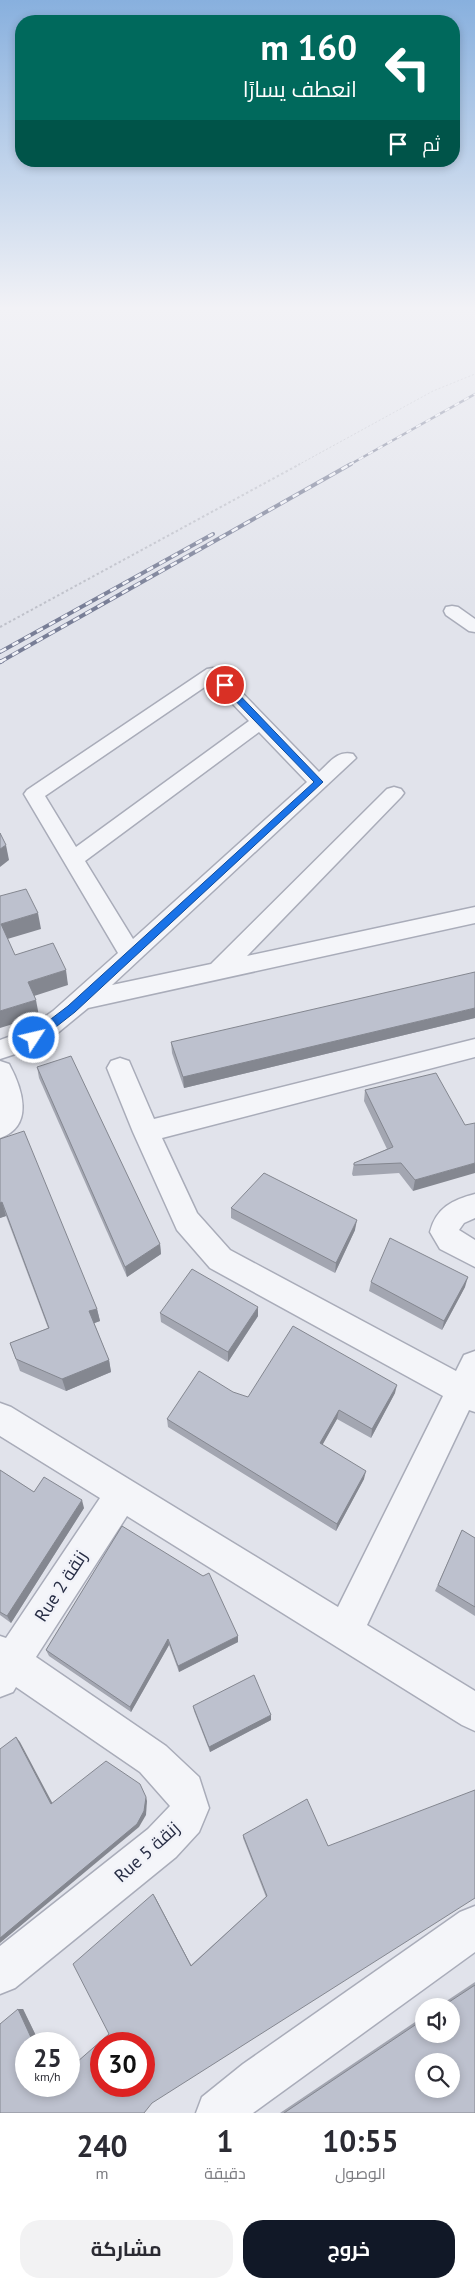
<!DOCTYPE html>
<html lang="ar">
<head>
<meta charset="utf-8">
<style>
	:root { --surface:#fff; --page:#f2f2f3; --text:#2b2b33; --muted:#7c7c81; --accent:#111827 }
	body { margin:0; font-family:"PT Sans",Cairo,sans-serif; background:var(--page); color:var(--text); direction:rtl; height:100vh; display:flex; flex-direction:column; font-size:19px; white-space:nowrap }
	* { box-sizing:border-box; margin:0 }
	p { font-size:16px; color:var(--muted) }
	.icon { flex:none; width:28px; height:28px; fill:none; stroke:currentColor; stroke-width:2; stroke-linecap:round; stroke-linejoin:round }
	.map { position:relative; height:2113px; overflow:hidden; direction:ltr }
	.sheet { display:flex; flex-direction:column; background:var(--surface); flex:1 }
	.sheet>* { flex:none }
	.top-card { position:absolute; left:15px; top:15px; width:445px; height:152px; border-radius:20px; box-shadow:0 2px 8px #0003; direction:rtl; background:#00695c; color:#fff; overflow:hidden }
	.buttons { position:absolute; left:415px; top:1998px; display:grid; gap:10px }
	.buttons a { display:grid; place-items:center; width:45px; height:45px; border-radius:50%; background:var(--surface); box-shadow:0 2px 8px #0003; font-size:25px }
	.speed { position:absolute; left:15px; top:2032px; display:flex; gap:10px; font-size:25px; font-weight:700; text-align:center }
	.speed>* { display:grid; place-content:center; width:65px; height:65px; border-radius:50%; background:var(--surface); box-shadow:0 2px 8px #0003; line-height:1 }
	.speed small { font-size:12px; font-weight:400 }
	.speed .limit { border:8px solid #d22; background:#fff; color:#111 }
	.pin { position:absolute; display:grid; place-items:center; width:42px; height:42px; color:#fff; margin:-21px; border:2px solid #fff; border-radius:50%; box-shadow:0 1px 5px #0007 }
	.me { position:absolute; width:55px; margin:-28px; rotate:55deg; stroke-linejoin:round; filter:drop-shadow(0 0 4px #0008) }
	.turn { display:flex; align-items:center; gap:18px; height:105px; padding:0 20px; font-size:22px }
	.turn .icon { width:65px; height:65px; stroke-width:2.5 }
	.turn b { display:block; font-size:35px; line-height:42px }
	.then { display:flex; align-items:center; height:48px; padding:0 20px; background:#0003; gap:10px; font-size:19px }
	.eta { display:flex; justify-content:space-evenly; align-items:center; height:85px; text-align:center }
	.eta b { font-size:30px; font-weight:700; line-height:35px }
	.button { display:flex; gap:10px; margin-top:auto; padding:10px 20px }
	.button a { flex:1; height:58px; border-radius:20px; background:var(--accent); color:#fff; font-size:20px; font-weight:700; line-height:58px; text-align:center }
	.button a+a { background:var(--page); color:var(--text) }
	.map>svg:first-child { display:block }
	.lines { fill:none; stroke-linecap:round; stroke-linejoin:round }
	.street-casing { stroke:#a9acb9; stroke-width:3 }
	.path-far1 { stroke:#bfc1ca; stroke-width:1; stroke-dasharray:2 2; stroke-linecap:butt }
	.path { stroke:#bfc1ca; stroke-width:2; stroke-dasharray:2.5 2.5; stroke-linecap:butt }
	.street { fill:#f4f5f9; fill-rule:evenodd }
	.rail-far2-casing { stroke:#787e96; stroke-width:2.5 }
	.rail-far1-casing { stroke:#787e96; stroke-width:4 }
	.rail-casing { stroke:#787e96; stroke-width:4.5 }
	.rail-far2 { stroke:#f1f2f8; stroke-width:2; stroke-dasharray:5.5; stroke-linecap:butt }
	.rail-far1 { stroke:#f1f2f8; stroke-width:2.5; stroke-dasharray:7; stroke-linecap:butt }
	.rail { stroke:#f1f2f8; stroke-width:3; stroke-dasharray:9; stroke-linecap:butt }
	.wall { fill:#a3a6b1 }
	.shaded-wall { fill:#848790 }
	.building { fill:#bdc1ce; stroke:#848790; fill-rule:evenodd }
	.route { fill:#1a73e8; stroke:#114b97 }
	.labels { text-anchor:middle; stroke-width:5; stroke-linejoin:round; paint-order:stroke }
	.near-street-label { font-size:18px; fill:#272d44; stroke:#f1f2f8 }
</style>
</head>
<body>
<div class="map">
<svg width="475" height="2113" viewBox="0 0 475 2113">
	<rect width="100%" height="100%" fill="#e1e3eb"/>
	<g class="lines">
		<g class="street-casing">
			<g id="street">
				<path d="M452 606 458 607 475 619V632L469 631 446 615 444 611 446 607Z"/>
				<path d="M213 668 219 669 319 772C330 762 338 750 353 754L356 758 112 985 211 964 387 789 394 787 401 789 404 793 401 797 247 956 475 907V923L88 1008 43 1045 0 1059V1040L25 1031 53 1011 118 953 24 794 27 790 207 669ZM212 682 249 721 76 847 45 796ZM259 732 307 782 133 939 85 861Z"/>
				<path d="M475 1039V1057L162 1138 197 1213 230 1250 456 1371 464 1355 475 1351V1412L469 1410 367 1625 475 1691V1731L462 1725 127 1516 36 1657 166 1746 199 1777 209 1808 199 1832 176 1857 15 1988 0 1994V1946L148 1829 170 1806 140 1772 16 1687 13 1692 0 1697V1636L6 1638 100 1498 0 1436V1403L11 1407 338 1607 443 1396 210 1268 177 1230 133 1132 107 1068 111 1061 120 1058 129 1061 154 1119Z"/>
				<path d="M0 1061 9 1064C22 1088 35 1126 0 1138Z"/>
				<path d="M475 1194V1218L464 1223 459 1230 475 1240V1267L440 1249 430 1232C436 1208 452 1200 475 1194Z"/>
				<path d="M475 1906V1952L253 2113H196L202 2097 243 2064 460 1912Z"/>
			</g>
		</g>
		<path class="path-far1" d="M298 465 433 391 475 374"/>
		<path class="path" d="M0 627 300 464"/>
		<use href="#street" class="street"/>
		<g class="rail-far2-casing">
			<path id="rail-far2" d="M349 465 475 394"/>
		</g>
		<g class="rail-far1-casing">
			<g id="rail-far1">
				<path d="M0 652 213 534"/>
				<path d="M0 662 351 464"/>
			</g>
		</g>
		<g class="rail-casing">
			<path id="rail" d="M0 662 2 661"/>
		</g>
		<use href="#rail-far2" class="rail-far2"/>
		<use href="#rail-far1" class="rail-far1"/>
		<use href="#rail" class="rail"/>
	</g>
	<g class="wall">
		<path d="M475 1018 184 1088 172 1053 171 1042Z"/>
		<path d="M37 1067 160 1244 161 1254 127 1277 39 1078Z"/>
		<path d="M365 1090 465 1125 413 1191 399 1173 353 1176 352 1174 354 1163 387 1149 364 1101Z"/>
		<path d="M0 1139 97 1309 100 1321 94 1323 109 1360 111 1372 66 1391 20 1371 10 1343 48 1328 6 1216 0 1218Z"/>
		<path d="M231 1208 355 1230 335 1273 231 1218Z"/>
		<path d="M371 1282 465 1287 442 1330 369 1291Z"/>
		<path d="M160 1313 258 1316 228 1362 161 1322Z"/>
		<path d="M395 1393 371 1438 337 1419 322 1445 364 1479 336 1531 168 1427 167 1419 248 1397Z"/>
		<path d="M0 1470 34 1492 84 1508 11 1623 0 1615Z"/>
		<path d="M122 1526 238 1642 179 1672 169 1645 131 1712 49 1656 46 1650Z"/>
		<path d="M462 1530 475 1538V1616L435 1591Z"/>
		<path d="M193 1706 271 1715V1720L210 1752 194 1711Z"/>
		<path d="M243 1835 328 1846 152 2103 0 2113 18 2009H23L40 2044H26V2086H69L109 2034 155 1897 191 1965 266 1897 243 1838Z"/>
		<path d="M475 1982V2113H280L424 2016V2034L451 2006H439Z"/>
	</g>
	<g class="shaded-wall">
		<path d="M6 845 9 860 0 867V849Z"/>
		<path d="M38 913 41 929 4 940 1 924Z"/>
		<path d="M66 970 68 985 31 997 28 982Z"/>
		<path d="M36 1000 39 1016 0 1028V1011Z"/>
		<path d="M475 1008V1018L184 1088 183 1077Z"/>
		<path d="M475 1163V1173L413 1191 415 1180Z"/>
		<path d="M2 1202 6 1216 0 1218V1203Z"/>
		<path d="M357 1220 355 1230 335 1273 336 1263Z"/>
		<path d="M160 1244 161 1254 127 1277 125 1267Z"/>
		<path d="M468 1277 465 1287 442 1330 444 1321Z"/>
		<path d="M258 1307V1316L228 1362V1352Z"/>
		<path d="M97 1309 100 1321 92 1324 89 1311Z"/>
		<path d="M109 1360 111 1372 66 1391 62 1379Z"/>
		<path d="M397 1385 395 1393 371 1438 372 1429Z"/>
		<path d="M339 1410 337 1419 319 1451 320 1443Z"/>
		<path d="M366 1471 364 1479 336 1531 337 1524Z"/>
		<path d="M82 1500 84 1508 11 1623 7 1616Z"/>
		<path d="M238 1636V1642L179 1672 178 1666Z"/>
		<path d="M168 1639 169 1645 131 1712 130 1707Z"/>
		<path d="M271 1715V1720L210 1752 209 1747Z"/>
		<path d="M16 1737 20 1742 55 1808 51 1804Z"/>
		<path d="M146 1797 147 1801 146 1815 139 1827 0 1943V1938Z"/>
		<path d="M153 1894 155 1897 192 1967 191 1966Z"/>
		<path d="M18 2009H23L40 2044H34Z"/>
	</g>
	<g class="building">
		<path d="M0 833 6 845 0 849Z"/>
		<path d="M26 889 38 913 1 924 15 955 53 943 66 970 28 982 36 1000 0 1011V896Z"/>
		<path d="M475 972V1008L183 1077 171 1042Z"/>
		<path d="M71 1056 160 1244 125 1267 37 1067Z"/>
		<path d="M436 1073 465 1125 475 1123V1163L415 1180 401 1163 354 1165V1163L393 1147 365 1090Z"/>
		<path d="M24 1131 97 1309 89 1311 109 1360 62 1379 16 1359 10 1343 49 1328 2 1202 0 1203V1139Z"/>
		<path d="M264 1173 357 1220 336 1263 231 1208Z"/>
		<path d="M390 1238 468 1277 444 1321 371 1282Z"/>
		<path d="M192 1269 258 1307 228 1352 160 1313Z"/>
		<path d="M293 1326 397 1385 372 1429 339 1410 320 1443 366 1471 337 1524 167 1419 199 1371 233 1392 248 1397Z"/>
		<path d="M0 1470 34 1492 44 1477 82 1500 7 1616 0 1612Z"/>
		<path d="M122 1526 203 1576 209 1573 238 1636 178 1666 168 1639 130 1707 46 1650Z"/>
		<path d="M462 1530 475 1538V1607L438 1585Z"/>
		<path d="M254 1675 271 1715 209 1747 193 1706Z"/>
		<path d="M16 1737 51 1804 106 1761 140 1784 146 1797 144 1811 137 1824 0 1938V1749Z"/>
		<path d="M475 1790V1898L152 2103 144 2113H0V2024L18 2009 34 2044H26V2086H69V2069L109 2034 73 1964 153 1894 191 1966 267 1896 243 1835 307 1799 328 1846ZM101 2044H144V2086H101Z"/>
		<path d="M475 1985V2113H284L424 2019V2034H451V2006H443ZM424 2061H451V2089H424Z"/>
	</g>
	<linearGradient id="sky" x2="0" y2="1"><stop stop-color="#88b0de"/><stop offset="0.51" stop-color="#f2f2f6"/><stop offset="1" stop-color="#f2f2f6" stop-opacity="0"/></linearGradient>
	<rect width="475" height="604" fill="url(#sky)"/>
	<path class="route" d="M222 683H228L323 782 75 1012 38 1041H30L29 1038 30 1035 68 1006 314 782 222 687Z"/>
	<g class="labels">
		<g class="near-street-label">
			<text transform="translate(61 1586) rotate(-57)" y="6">Rue 2 زنقة</text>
			<text transform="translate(147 1852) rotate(-42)" y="6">Rue 5 زنقة</text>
		</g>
	</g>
</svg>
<div class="buttons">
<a><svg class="icon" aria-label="sound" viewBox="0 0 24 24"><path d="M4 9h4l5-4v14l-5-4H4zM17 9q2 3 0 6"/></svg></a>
<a><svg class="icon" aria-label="search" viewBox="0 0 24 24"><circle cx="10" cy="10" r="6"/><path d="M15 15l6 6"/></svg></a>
</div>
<div class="speed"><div>25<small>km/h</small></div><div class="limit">30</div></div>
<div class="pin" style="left:225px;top:685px;background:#d93025"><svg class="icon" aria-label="arrive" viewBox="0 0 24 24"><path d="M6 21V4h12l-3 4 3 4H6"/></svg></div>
<svg class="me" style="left:34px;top:1038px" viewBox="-20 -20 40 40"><circle r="17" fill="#1a73e8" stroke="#fff" stroke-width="3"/><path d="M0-11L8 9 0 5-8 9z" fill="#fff"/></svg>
<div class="top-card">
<div class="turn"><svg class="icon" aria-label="left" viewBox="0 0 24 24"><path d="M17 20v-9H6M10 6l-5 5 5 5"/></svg><div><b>160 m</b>انعطف يسارًا</div></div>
<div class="then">ثم<svg class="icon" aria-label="arrive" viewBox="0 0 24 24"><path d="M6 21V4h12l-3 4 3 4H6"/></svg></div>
</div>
</div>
<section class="sheet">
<div class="eta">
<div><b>10:55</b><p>الوصول</p></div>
<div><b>1</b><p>دقيقة</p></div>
<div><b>240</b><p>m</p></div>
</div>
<div class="button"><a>خروج</a><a>مشاركة</a></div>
</section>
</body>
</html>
